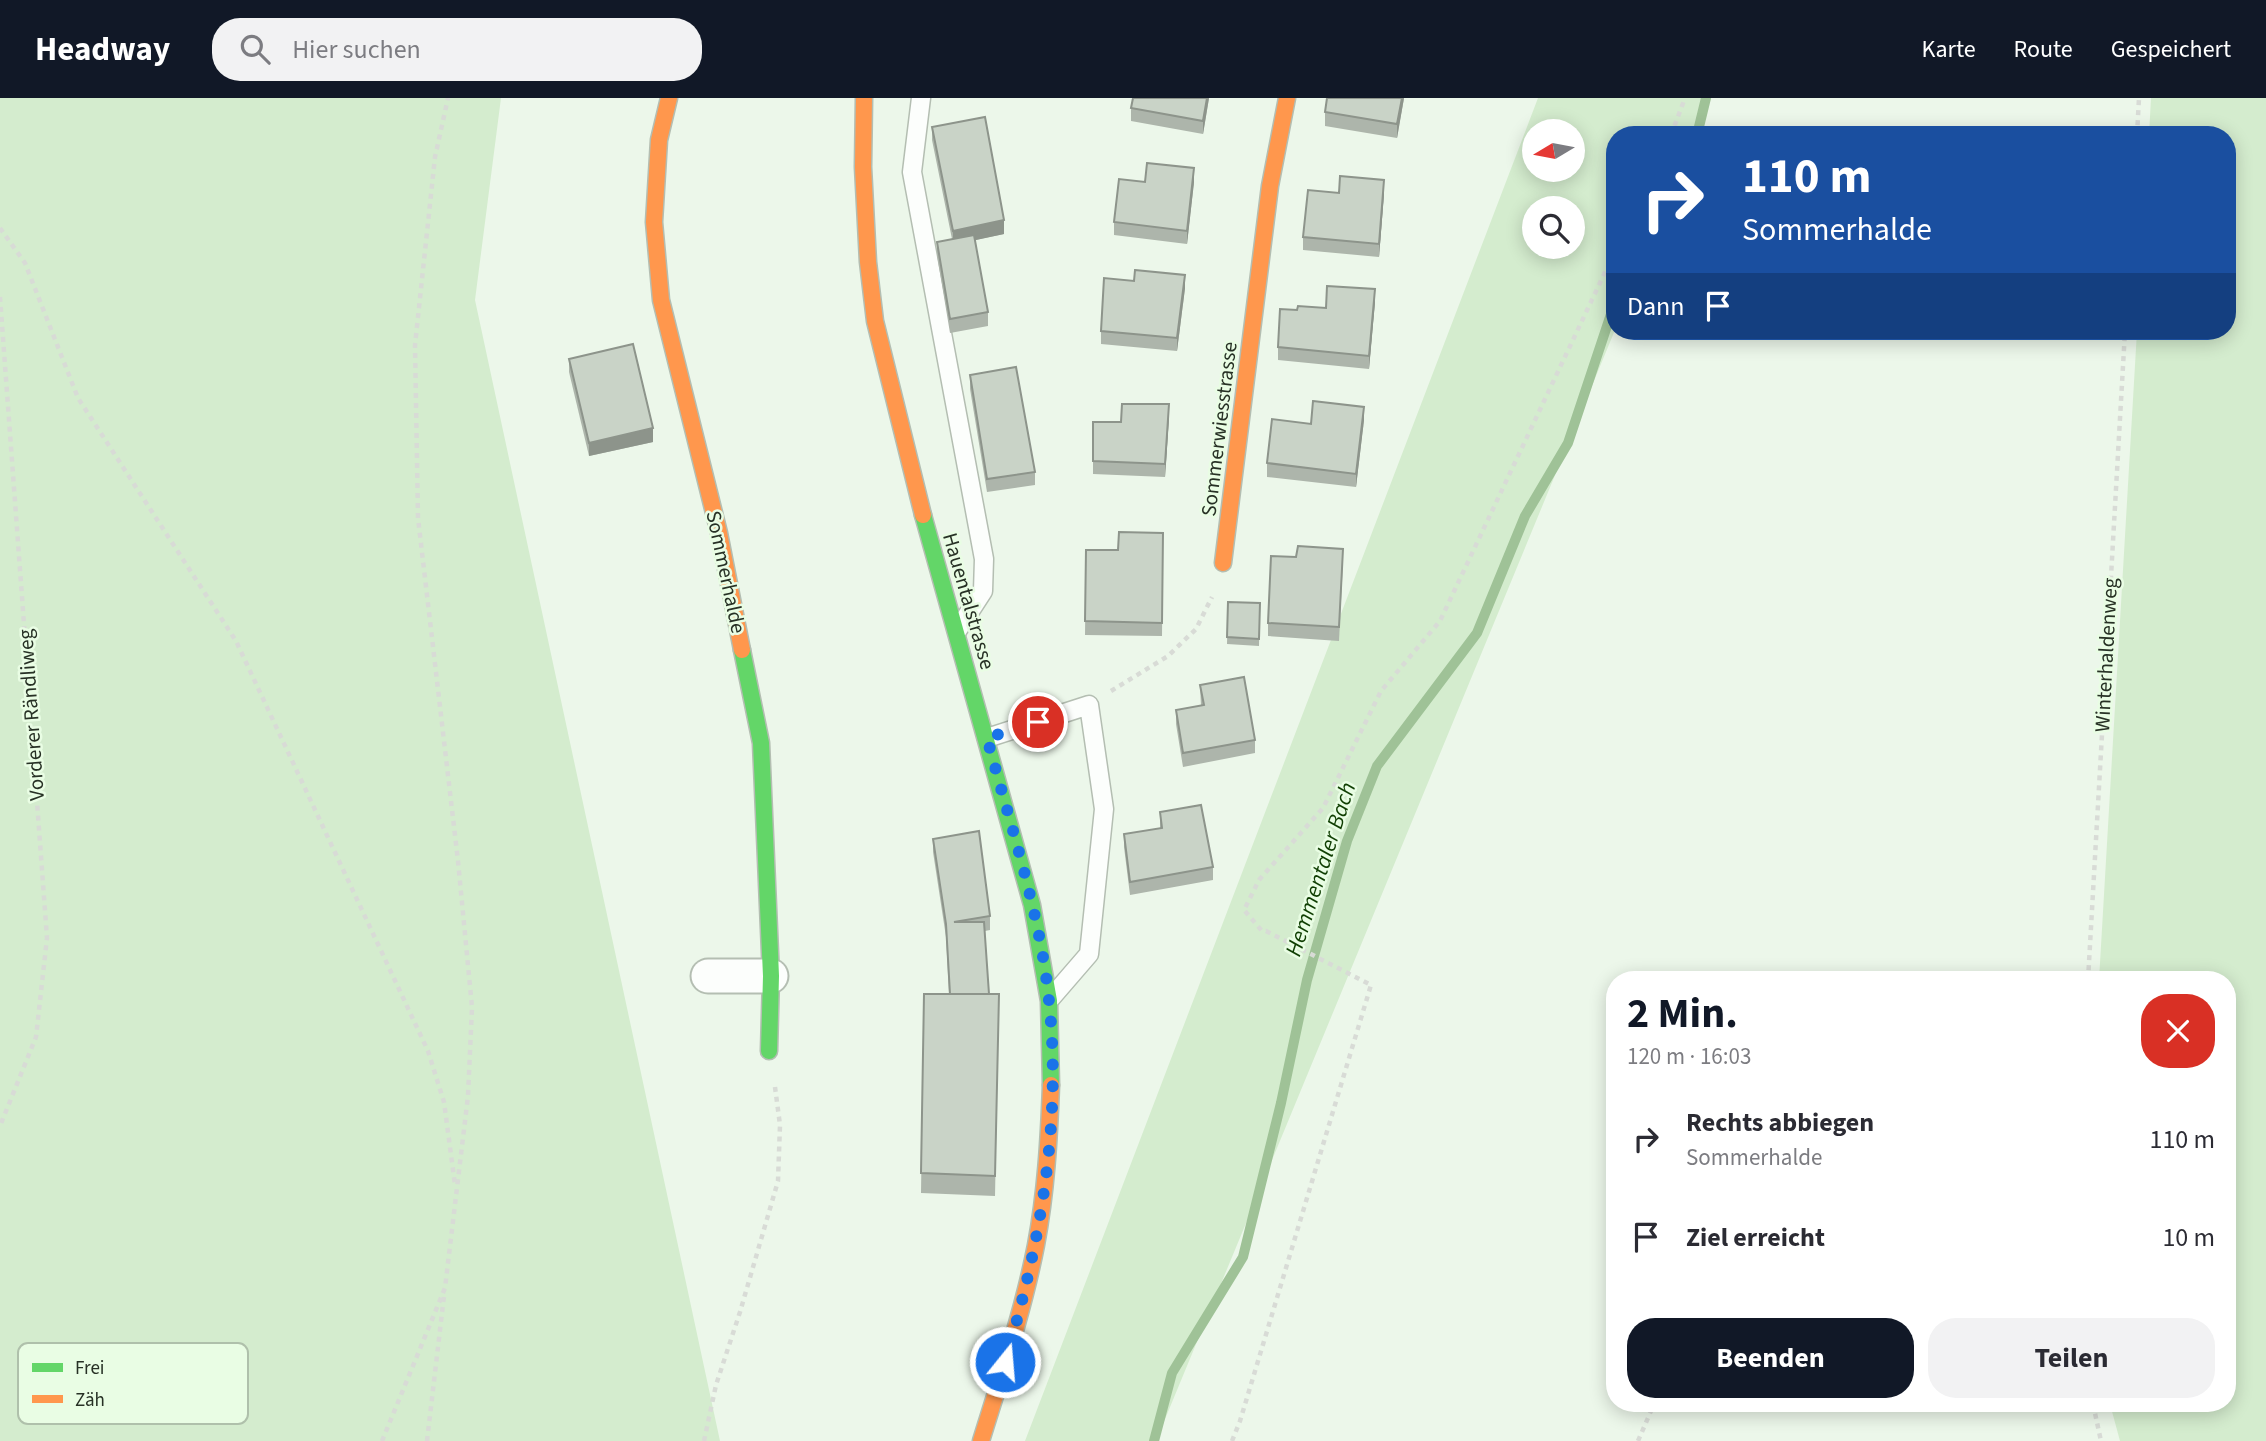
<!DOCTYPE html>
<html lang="de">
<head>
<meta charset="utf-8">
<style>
	:root { --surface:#fff; --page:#f2f2f3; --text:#2b2b33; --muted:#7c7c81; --accent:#111827 }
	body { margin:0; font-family:"Source Sans 3",sans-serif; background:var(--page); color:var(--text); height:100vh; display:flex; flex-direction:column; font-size:26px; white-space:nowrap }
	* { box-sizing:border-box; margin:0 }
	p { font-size:23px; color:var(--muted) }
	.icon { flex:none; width:38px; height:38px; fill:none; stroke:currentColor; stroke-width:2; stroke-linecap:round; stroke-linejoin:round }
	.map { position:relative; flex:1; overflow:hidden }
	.panel { position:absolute; left:1606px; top:873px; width:630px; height:441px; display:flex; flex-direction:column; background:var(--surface); border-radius:28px; box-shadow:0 4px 18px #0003 }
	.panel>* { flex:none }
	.hud { position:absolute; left:1606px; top:28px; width:630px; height:214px; border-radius:28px; box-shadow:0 4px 18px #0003; background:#1a4fa0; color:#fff; overflow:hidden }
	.needle { width:46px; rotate:260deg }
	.tools { position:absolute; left:1522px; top:21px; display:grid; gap:14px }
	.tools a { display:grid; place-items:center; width:63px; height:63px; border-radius:50%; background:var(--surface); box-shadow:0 4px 18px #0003; font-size:35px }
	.pin { position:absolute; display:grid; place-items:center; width:60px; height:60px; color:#fff; margin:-30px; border:4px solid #fff; border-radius:50%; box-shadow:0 2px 7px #0007 }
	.me { position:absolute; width:77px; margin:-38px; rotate:17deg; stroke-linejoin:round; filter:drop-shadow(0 0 5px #0008) }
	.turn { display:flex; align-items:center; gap:24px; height:147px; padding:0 21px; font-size:32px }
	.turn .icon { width:91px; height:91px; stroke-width:2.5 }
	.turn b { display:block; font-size:49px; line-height:60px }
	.then { display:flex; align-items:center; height:66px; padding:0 21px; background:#0003; gap:14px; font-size:26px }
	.round { display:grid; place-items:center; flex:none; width:74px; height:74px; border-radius:28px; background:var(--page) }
	.overview { display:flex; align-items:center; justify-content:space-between; height:119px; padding:0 21px }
	h1 { font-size:42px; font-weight:700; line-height:52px; color:var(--accent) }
	.action { display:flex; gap:14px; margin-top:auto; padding:14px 21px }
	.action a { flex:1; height:80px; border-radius:28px; background:var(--accent); color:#fff; font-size:28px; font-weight:700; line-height:80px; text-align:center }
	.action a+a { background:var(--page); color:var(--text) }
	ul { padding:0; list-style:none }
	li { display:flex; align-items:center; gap:21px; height:98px; padding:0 21px }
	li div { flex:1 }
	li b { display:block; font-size:26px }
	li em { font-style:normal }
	header { display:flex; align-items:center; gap:42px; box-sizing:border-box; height:98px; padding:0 35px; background:var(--accent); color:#fff }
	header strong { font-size:33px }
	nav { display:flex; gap:38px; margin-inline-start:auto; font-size:24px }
	.search { width:490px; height:63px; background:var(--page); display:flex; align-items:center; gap:18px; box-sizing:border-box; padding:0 24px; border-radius:28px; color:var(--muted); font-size:26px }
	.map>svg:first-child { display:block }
	.green { fill:#d4ecce; fill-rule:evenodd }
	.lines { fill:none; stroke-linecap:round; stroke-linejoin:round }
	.stream { stroke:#9fc297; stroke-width:10 }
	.lane-casing { stroke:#b4beb2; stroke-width:21 }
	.street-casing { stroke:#b4beb2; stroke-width:37 }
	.fast-casing { stroke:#b4beb2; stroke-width:19 }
	.slow-casing { stroke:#b4beb2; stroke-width:19 }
	.path { stroke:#d8dbd6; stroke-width:4.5; stroke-dasharray:5 5; stroke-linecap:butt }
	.lane { stroke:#fcfefc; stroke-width:18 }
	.street { stroke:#fcfefc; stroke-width:33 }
	.fast { stroke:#63d668; stroke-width:16 }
	.slow { stroke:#ff974d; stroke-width:16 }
	.wall { fill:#adb5ab }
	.shaded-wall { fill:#8d948b }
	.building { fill:#c9d3c7; stroke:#8d948b; stroke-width:2 }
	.route { stroke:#1a73e8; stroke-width:12; stroke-dasharray:0 21.6 }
	.labels { text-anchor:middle; stroke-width:5; stroke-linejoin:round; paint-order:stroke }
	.street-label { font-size:21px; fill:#273125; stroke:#e9fde4 }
	.water-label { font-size:23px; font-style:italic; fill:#0f3e02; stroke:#e9fde4 }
	.key { fill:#e9fde4; stroke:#afc0ab; stroke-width:2 }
	.key-label { font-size:19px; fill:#273125 }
</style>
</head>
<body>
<header>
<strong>Headway</strong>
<div class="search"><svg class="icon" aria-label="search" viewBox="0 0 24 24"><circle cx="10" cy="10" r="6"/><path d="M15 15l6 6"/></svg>Hier suchen</div>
<nav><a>Karte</a><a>Route</a><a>Gespeichert</a></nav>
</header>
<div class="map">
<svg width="2266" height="1343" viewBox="0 0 2266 1343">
	<rect width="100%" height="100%" fill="#ecf7ea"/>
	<g class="green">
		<path d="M0 0H501L475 202 720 1343H0Z"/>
		<path d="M1538 0H1711L1696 37H1615V232L1156 1343H1025ZM1535 33H1573V72H1535ZM1535 110H1573V149H1535Z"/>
		<path d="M2151 0H2266V1343H2120L2110 1306H2228V882H2099L2137 233H2228V37H2149Z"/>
	</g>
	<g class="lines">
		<g class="stream">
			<path d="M1697 37 1706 0"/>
			<path d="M1154 1343 1172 1275 1243 1159 1281 1005 1307 882 1347 743 1377 668 1477 535 1525 418 1568 345 1615 204"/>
		</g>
		<g class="lane-casing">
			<g id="lane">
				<path d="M921 0 912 74 984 461 983 493 957 533"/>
				<path d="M987 640 1089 607 1104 711 1089 856 1051 900"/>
			</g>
		</g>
		<g class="street-casing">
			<path id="street" d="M708 878H771"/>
		</g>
		<g class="fast-casing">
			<g id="fast">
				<path d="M923 417 1032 807 1049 903 1051 987"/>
				<path d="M742 552 761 645 771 878 769 953"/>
			</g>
		</g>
		<g class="slow-casing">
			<g id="slow">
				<path d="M669 0 659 42 654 124 661 202 719 435 742 552"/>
				<path d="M864 0 863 69 868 164 875 223 923 417"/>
				<path d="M1223 465 1270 88 1287 0"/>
				<path d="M981 1343C1001 1278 1023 1214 1036 1147 1046 1094 1049 1041 1051 987"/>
			</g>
		</g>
		<g class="path">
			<path d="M1671 37 1685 0"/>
			<path d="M2137 37 2139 0"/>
			<path d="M0 130 25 165 78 300 236 543 428 953 444 1004 455 1087"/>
			<path d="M0 199 47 840 36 939 0 1028"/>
			<path d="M1111 593 1168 558 1196 531 1212 499"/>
			<path d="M2088 882 2125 233"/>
			<path d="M2093 1306 2101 1343"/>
			<path d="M382 1343 445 1190 468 998 472 909 458 763 418 420 415 247 435 59 448 0"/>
			<path d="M427 1343 444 1198"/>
			<path d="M704 1343 716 1287 740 1214 778 1083 780 1027 775 989"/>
			<path d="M1232 1343 1240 1323 1371 887 1266 833H1262L1244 812 1259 782 1323 710 1381 593 1440 523 1615 153"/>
			<path d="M1638 1343 1654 1306"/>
		</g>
		<use href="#lane" class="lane"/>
		<use href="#street" class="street"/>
		<use href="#fast" class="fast"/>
		<use href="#slow" class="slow"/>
	</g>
	<g class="wall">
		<path d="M1133 0H1209L1203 36 1131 23V10Z"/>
		<path d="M1404 0 1397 40 1325 28V14Z"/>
		<path d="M932 29 1004 136 975 142 988 214V228L950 235 937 157V144L952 141 932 42Z"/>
		<path d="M1145 84H1194L1187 146 1114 137V124Z"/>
		<path d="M1339 95 1384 96 1379 159 1303 152V139Z"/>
		<path d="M1134 183 1185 190 1177 253 1101 246V233Z"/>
		<path d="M1375 204 1369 271 1278 262V249L1297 212Z"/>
		<path d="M569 261 653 344 589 358 569 274Z"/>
		<path d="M970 277 1035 374V387L987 394 970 291Z"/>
		<path d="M1169 319 1165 379 1093 376V324H1121Z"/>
		<path d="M1364 322 1356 389 1267 379V365L1311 326Z"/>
		<path d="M1163 435 1162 538 1085 537 1086 452H1118Z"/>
		<path d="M1343 464 1339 543 1268 538V525Z"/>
		<path d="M1228 504 1260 505 1259 548 1227 546Z"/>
		<path d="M1200 587 1255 642V655L1183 669 1176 626V612L1201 608Z"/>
		<path d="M1160 714 1213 769V782L1130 797 1124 749V736L1160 730Z"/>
		<path d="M933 741 990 818V832L985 833 989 896H999L995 1098 921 1095 924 896H949L946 839 933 754Z"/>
	</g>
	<g class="shaded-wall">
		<path d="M1207 0H1209L1203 36V23Z"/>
		<path d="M1402 0H1404L1397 40V26Z"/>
		<path d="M1194 70V84L1187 146V133Z"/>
		<path d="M1384 82V96L1379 159V146Z"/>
		<path d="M1004 122V136L953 147V133Z"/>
		<path d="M1185 177V190L1177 253V240Z"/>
		<path d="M1375 191V204L1369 271V258Z"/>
		<path d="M1169 306V319L1165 379V366Z"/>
		<path d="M1364 309V322L1356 389V376Z"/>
		<path d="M653 330V344L589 358V345Z"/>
	</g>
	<g class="building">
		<path d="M1133 0H1207L1203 23 1131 10Z"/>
		<path d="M1327 0H1402L1397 26 1325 14Z"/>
		<path d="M985 19 1004 122 953 133 932 29Z"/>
		<path d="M1147 65 1194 70 1187 133 1114 124 1119 81 1145 84Z"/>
		<path d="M1340 78 1384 82 1379 146 1303 139 1308 92 1339 95Z"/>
		<path d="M974 137 988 214 950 221 937 144Z"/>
		<path d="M1135 172 1185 177 1177 240 1101 233 1104 180 1134 183Z"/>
		<path d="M1327 188 1375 191 1369 258 1278 249 1280 211 1297 212 1298 208 1326 210Z"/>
		<path d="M633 246 653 330 589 345 569 261Z"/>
		<path d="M1016 269 1035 374 987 381 970 277Z"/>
		<path d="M1313 303 1364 309 1356 376 1267 365 1272 321 1311 326Z"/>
		<path d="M1122 306H1169L1165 366 1093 363V324H1121Z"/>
		<path d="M1119 434 1163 435 1162 525 1085 523 1086 452H1118Z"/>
		<path d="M1298 448 1343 451 1339 529 1268 525 1271 458 1296 459Z"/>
		<path d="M1228 504 1260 505 1259 541 1227 539Z"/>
		<path d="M1244 579 1255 642 1183 655 1176 612 1204 607 1200 587Z"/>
		<path d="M1201 707 1213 769 1130 784 1124 736 1162 730 1160 714Z"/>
		<path d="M979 733 990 818 954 824H984L989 896H950L946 826 933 741Z"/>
		<path d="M924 896H999L995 1078 921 1075Z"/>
	</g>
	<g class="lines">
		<path class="route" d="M1005 1264C1040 1148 1062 1025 1049 903 1040 814 1010 726 987 640L1038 624"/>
	</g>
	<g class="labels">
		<g class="street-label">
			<text transform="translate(1219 331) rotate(-83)" y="7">Sommerwiesstrasse</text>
			<text transform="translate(726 474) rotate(78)" y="7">Sommerhalde</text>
			<text transform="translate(969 503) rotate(74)" y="7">Hauentalstrasse</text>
			<text transform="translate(2106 557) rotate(-87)" y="7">Winterhaldenweg</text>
			<text transform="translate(31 617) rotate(-94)" y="7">Vorderer Rändliweg</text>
		</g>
		<g class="water-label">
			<text transform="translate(1320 771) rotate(-72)" y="8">Hemmentaler Bach</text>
		</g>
	</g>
	<rect x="18" y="1245" width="230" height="81" rx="10" class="key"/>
	<rect x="32" y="1265" width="31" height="9" fill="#63d668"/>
	<rect x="32" y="1297" width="31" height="8" fill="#ff974d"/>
	<g class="key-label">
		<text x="75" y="1276">Frei</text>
		<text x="75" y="1308">Zäh</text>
	</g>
</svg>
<div class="tools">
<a><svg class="needle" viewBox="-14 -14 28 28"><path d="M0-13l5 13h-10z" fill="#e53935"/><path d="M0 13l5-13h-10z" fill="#7c7c81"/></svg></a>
<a><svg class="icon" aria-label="search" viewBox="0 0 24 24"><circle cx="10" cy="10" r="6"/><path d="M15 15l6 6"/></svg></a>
</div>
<div class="pin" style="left:1038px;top:624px;background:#d93025"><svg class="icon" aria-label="arrive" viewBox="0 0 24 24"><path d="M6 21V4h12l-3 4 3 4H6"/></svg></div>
<svg class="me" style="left:1005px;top:1264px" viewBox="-20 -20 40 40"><circle r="17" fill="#1a73e8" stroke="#fff" stroke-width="3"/><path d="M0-11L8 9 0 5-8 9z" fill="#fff"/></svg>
<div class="hud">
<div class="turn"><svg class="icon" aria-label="right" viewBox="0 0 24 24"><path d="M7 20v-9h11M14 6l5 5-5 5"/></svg><div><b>110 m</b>Sommerhalde</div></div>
<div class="then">Dann<svg class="icon" aria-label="arrive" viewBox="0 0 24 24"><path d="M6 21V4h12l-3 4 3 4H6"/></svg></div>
</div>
<section class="panel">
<div class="overview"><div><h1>2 Min.</h1><p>120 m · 16:03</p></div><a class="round" style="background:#d93025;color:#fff"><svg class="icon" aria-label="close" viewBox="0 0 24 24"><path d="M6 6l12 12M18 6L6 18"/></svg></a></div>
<ul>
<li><svg class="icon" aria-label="right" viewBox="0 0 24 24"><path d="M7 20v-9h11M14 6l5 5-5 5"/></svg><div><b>Rechts abbiegen</b><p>Sommerhalde</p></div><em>110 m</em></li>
<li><svg class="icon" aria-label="arrive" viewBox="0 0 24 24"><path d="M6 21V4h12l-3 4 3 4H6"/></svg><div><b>Ziel erreicht</b></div><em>10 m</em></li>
</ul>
<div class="action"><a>Beenden</a><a>Teilen</a></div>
</section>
</div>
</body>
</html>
